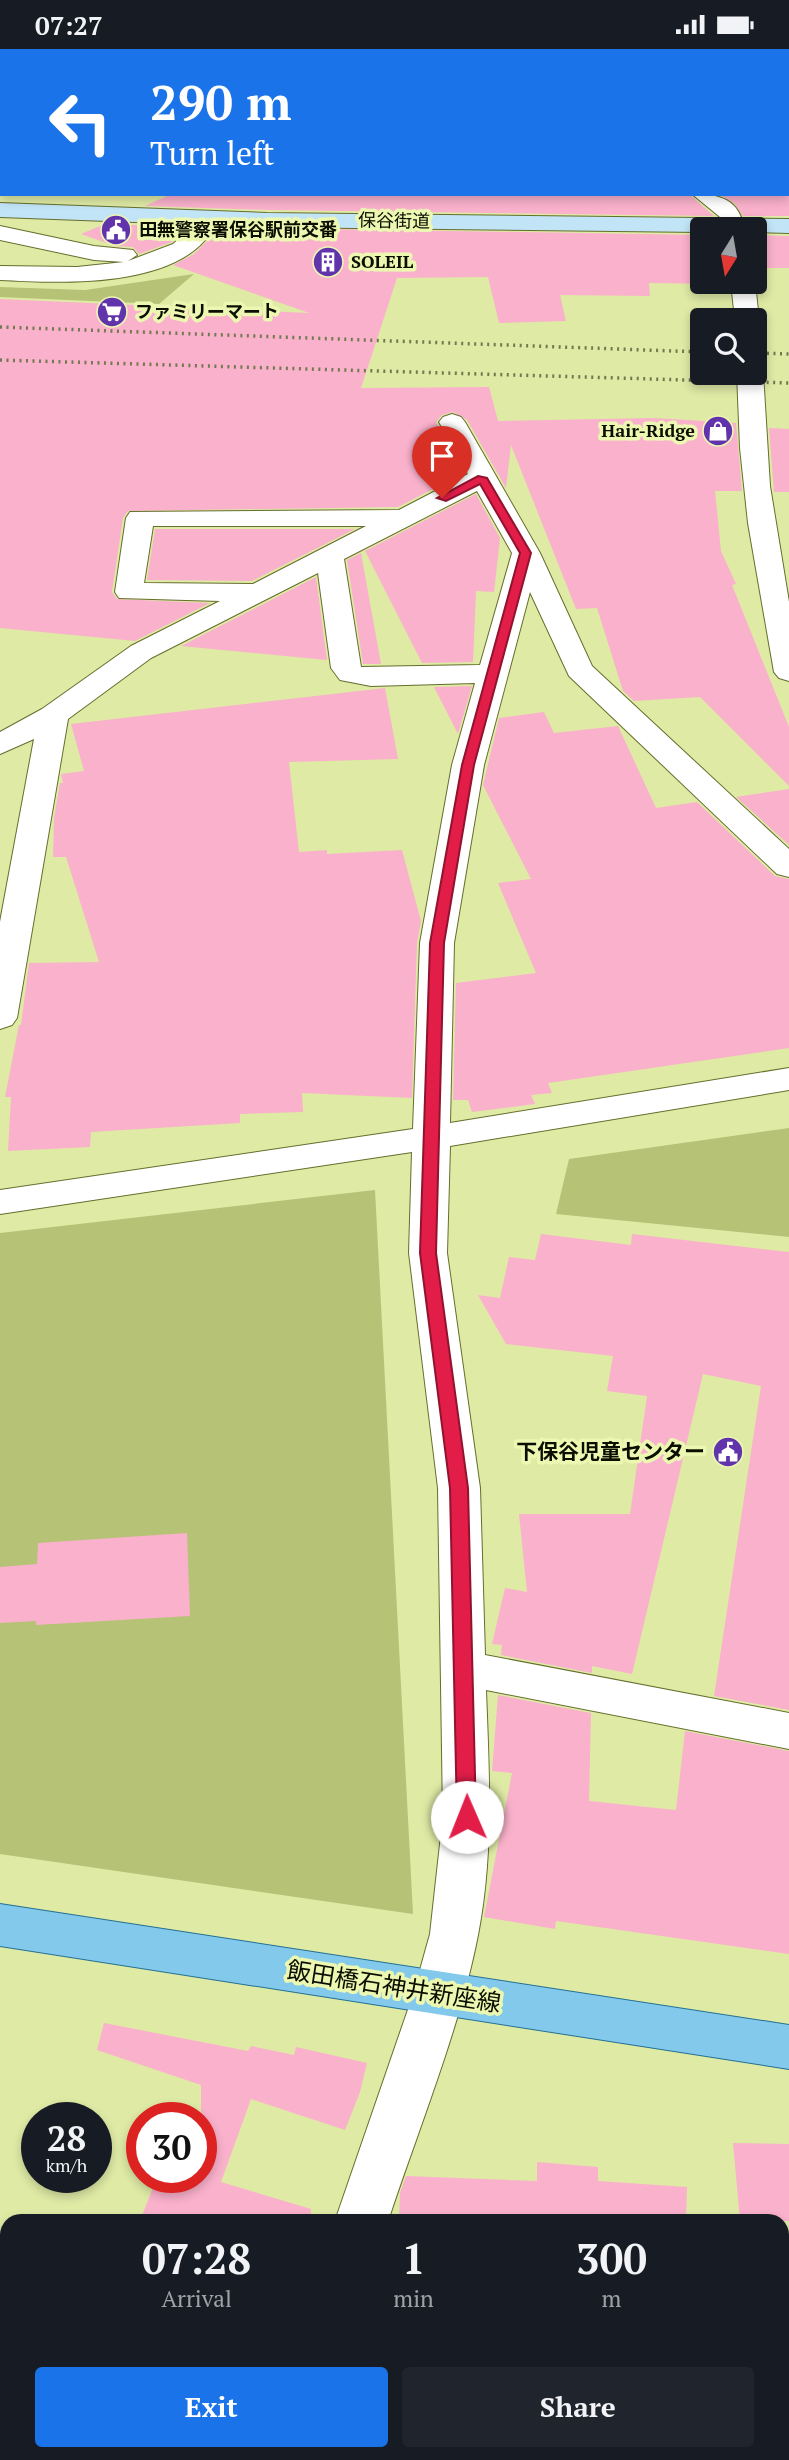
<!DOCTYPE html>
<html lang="en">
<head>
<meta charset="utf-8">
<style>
	:root { --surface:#171b24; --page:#20242c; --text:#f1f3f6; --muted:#9ea1a6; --accent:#1a73e8 }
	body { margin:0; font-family:"PT Serif","Noto Sans JP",serif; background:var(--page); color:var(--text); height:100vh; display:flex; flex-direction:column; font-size:26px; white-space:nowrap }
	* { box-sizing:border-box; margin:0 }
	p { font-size:23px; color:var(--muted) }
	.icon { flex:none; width:38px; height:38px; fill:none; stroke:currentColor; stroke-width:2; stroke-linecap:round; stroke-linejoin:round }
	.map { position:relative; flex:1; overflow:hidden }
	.panel { position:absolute; left:0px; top:2165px; width:789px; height:247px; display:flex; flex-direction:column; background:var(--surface); border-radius:21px 21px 0 0; box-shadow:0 4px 10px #0003 }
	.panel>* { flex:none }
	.banner { position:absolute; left:0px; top:0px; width:789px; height:147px; box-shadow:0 4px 10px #0003; background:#1a73e8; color:#fff; overflow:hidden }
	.needle { width:46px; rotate:191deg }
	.buttons { position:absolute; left:690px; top:168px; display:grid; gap:14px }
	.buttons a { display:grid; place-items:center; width:77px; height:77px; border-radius:7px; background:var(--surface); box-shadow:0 4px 10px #0003; font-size:35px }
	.speed { position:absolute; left:21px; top:2053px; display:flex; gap:14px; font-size:35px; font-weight:700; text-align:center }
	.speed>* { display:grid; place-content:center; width:91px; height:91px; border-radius:50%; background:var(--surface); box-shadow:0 4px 10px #0003; line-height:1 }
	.speed small { font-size:18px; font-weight:400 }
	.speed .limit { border:10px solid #d22; background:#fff; color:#111 }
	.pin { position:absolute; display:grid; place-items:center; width:60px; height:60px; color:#fff; margin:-72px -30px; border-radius:50% 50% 50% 0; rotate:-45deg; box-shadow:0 0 7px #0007 }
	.pin .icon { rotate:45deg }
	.me { position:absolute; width:77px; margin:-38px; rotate:359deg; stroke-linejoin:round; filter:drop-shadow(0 0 5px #0008) }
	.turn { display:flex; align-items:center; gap:24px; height:147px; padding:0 35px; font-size:32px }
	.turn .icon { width:91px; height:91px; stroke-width:2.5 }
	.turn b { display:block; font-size:49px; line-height:60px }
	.eta { display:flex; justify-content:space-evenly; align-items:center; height:119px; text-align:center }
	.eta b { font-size:42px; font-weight:600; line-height:49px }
	.cta { display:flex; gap:14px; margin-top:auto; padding:14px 35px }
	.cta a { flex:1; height:80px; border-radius:7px; background:var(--accent); color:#fff; font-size:28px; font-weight:600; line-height:80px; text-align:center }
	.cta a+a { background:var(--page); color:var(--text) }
	.status { display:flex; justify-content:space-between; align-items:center; height:49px; padding:0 35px; background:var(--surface); direction:ltr }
	.status svg { height:19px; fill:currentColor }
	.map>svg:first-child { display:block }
	.green { fill:#b6c276 }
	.building { fill:#fab1cb }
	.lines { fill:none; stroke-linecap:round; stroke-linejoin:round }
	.street-casing { stroke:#656e2c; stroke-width:2 }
	.secondary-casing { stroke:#656e2c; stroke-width:2 }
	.primary-casing { stroke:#237092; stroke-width:2 }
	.street { fill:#fff; fill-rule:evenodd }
	.secondary { fill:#c1e4f6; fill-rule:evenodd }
	.primary { fill:#83c9ec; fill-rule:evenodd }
	.rail { stroke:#727850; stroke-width:3.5; stroke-dasharray:2 4.5; stroke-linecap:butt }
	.route { fill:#e11d48; stroke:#92132f; stroke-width:2 }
	.labels { text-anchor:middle; stroke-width:7; stroke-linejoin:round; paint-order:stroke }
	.far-street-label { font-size:18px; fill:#0b0e00; stroke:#ecf8b2 }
	.far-poi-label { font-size:18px; font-weight:bold; fill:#0b0e00; stroke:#ecf8b2; text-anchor:start }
	.poi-label { font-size:21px; font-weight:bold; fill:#0b0e00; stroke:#ecf8b2; text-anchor:end }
	.near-street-label { font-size:24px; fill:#0b0e00; stroke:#ecf8b2 }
</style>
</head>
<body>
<div class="status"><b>07:27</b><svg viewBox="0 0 49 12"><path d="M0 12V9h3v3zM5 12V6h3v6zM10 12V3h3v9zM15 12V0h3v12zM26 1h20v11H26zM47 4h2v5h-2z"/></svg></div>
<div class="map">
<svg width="789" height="2411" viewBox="0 0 789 2411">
	<rect width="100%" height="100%" fill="#dfeaa5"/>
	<g class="green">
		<path d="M194 225 159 255 0 248V238L85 241Z"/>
		<path d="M789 1079V1188L556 1165 569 1110Z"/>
		<path d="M375 1141 413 1865 0 1805V1184Z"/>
	</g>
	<g class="building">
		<path d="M171 145H689L714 167 267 161 145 157Z"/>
		<path d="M718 145H789V167H743L734 154Z"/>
		<path d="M105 175 189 178 172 193 139 205 133 198 115 197 81 185Z"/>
		<path d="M208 178 702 186V233L719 235 649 234 650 247 560 246 566 272 499 274 488 228 397 229 361 339 489 338 498 372 654 369 736 374 742 442H715L721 502 736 535 732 536 789 678V737L700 648 634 652 623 642 597 559 576 560 511 396 506 439 467 371 453 363 442 366 436 373 464 424 398 458 128 462 123 469 112 543 117 550 210 554 135 592 0 579V250L309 264 173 216 194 205 212 187Z"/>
		<path d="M754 186 789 187V219H754Z"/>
		<path d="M769 379 789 380V443H774Z"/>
		<path d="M476 445 500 489 494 543 476 542 473 613 422 614 365 502Z"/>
		<path d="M155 480H355L252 532 147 531Z"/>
		<path d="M361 504 381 615H363L347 511Z"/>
		<path d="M316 528 327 611 181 597Z"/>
		<path d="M472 637 458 685 434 638Z"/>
		<path d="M385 639 398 710 289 713 299 803 327 801V805L402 801 421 872 417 894 412 1049 302 1044 303 1063 240 1065V1074L91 1083 90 1098 8 1102 11 1048H5L19 976H21L29 914 99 913 66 808H53L54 769 60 734H63L61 725 84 722 71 675Z"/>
		<path d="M544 663 554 684 618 677 656 759 697 753 775 827 789 830V999L548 1034 552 1044 531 1046 535 1055 472 1063 468 1051H453L456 934 536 924 498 834 531 830 483 736 499 669Z"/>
		<path d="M789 740V796L736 748Z"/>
		<path d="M541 1185 631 1196 632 1185 789 1203V1661L714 1647 761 1337 703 1325 632 1625 592 1617V1624L501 1606 502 1596 492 1595 505 1539 527 1543 519 1465H630L647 1347 607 1342 613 1307 506 1295 478 1246 500 1249 509 1208 535 1211Z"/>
		<path d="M187 1484 190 1567 36 1576V1572L0 1574V1518L37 1515 38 1494Z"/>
		<path d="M498 1646 591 1664 589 1752 676 1761 685 1682 789 1702V1905L556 1872 555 1880 484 1868 512 1724 492 1722Z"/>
		<path d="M104 1974 248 2002 251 1997 294 2006 296 1998 367 2014 360 2043 345 2081 251 2050 221 2133 311 2160 310 2172H140L157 2128H201V2036L97 2001Z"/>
		<path d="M733 2094 789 2095V2172H740Z"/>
		<path d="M537 2113 598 2118V2132L687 2138 686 2172H399L400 2144 406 2127 537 2132Z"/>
	</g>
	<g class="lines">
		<g class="street-casing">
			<g id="street">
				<path d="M692 145C719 145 740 150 744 180H722L720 168Z"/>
				<path d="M0 177 94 197 133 201 137 206 128 212 173 195 190 180H206L210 185C171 240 59 234 0 231V217L77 218 124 213 94 211 0 191Z"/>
				<path d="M731 233H755L759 271 756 276 754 271H735Z"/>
				<path d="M754 318 763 324 770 437 789 553V632L779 629 774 623 748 474 740 399 737 324H754Z"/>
				<path d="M452 365 461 368 465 373 540 504 592 617 789 800V828L777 825 569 627 530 543 484 716 454 894 450 1074 789 1019V1041L450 1097 447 1204 480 1439 485 1606 789 1664V1700L486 1641C489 1722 494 1805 478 1886 460 1979 418 2081 388 2172H335L413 1946 430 1885 443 1768 438 1439 409 1204 412 1103 0 1165V1141L413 1080 420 894 452 716 475 634 371 637 340 631 331 619 318 524 151 609 68 670 17 969 12 976 0 980V873L34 690 0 705V683L42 660 131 597 220 552 119 549 115 543 126 469 130 463 399 461 468 425 439 373 443 368ZM477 442 512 504 480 616 361 618 344 510ZM153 477H366L253 535 144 534Z"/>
				<path d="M240 2404H296L294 2411H238Z"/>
			</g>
		</g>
		<g class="secondary-casing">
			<g id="secondary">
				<path d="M409 0H430L408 2Z"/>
				<path d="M0 154 267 164 789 170V184L754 183V180H702V183L267 178 0 168Z"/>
			</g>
		</g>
		<g class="primary-casing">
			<path id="primary" d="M0 1855 789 1976V2020L0 1897Z"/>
		</g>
		<use href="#street" class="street"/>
		<use href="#secondary" class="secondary"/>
		<use href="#primary" class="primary"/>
		<g class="rail">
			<path d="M0 278 702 303"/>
			<path d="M754 304 789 305"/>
			<path d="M0 311 789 334"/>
		</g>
	</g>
	<path class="route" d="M478 427 487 429 531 504 474 716 444 894 436 1204 468 1439 476 1768 474 1773H460L457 1768 450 1439 420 1204 430 894 462 716 520 504 480 435 446 452 437 449Z"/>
	<defs>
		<g id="civic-disc" transform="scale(1.575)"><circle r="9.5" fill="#6234ac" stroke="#ecf8b2"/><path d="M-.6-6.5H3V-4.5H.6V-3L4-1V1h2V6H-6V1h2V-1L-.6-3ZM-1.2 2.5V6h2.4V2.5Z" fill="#fff"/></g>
		<g id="building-disc" transform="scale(1.575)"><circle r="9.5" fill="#6234ac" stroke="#ecf8b2"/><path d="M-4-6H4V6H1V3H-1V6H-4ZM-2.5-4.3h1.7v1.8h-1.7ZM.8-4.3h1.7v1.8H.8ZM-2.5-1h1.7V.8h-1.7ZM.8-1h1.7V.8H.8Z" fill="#fff"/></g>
		<g id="supermarket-disc" transform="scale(1.575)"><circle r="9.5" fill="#6234ac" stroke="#ecf8b2"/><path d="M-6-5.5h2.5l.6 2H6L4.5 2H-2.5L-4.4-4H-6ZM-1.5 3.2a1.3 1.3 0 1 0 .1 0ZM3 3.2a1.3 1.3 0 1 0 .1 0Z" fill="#fff"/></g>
		<g id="shop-disc" transform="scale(1.575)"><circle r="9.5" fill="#6234ac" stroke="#ecf8b2"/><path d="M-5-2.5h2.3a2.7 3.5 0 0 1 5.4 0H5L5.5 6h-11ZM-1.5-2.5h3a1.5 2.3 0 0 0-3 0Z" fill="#fff"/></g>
	</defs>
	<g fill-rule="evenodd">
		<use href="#civic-disc" x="116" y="181"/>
		<use href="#building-disc" x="328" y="213"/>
		<use href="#supermarket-disc" x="112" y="263"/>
		<use href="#shop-disc" x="718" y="382"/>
		<use href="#civic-disc" x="728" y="1403"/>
	</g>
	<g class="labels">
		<g class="far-street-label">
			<text transform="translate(394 172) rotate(1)" y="6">保谷街道</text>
		</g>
		<g class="far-poi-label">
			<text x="139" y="187">田無警察署保谷駅前交番</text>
			<text x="351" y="219">SOLEIL</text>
			<text x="135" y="269">ファミリーマート</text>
			<text x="695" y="388" text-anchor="end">Hair-Ridge</text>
		</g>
		<g class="poi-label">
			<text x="705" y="1410">下保谷児童センター</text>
		</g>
		<g class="near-street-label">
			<text transform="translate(394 1938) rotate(9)" y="8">飯田橋石神井新座線</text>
		</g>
	</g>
</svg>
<div class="buttons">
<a><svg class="needle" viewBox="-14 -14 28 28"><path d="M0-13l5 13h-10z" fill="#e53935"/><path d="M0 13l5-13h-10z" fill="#9ea1a6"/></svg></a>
<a><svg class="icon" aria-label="search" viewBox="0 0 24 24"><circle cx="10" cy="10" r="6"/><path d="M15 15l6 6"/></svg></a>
</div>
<div class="speed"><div>28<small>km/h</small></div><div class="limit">30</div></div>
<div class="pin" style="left:442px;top:449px;background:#d93025"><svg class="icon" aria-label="arrive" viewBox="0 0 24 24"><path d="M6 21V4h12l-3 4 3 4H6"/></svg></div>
<svg class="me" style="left:467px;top:1768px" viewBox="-20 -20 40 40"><circle r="19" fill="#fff"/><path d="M0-13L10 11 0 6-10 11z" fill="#e11d48"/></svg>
<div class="banner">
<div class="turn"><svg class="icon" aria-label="left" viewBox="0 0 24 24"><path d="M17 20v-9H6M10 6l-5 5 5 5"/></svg><div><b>290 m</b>Turn left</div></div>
</div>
<section class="panel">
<div class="eta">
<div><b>07:28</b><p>Arrival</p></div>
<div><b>1</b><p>min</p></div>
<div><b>300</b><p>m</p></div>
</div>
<div class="cta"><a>Exit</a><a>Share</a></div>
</section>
</div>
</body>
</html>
